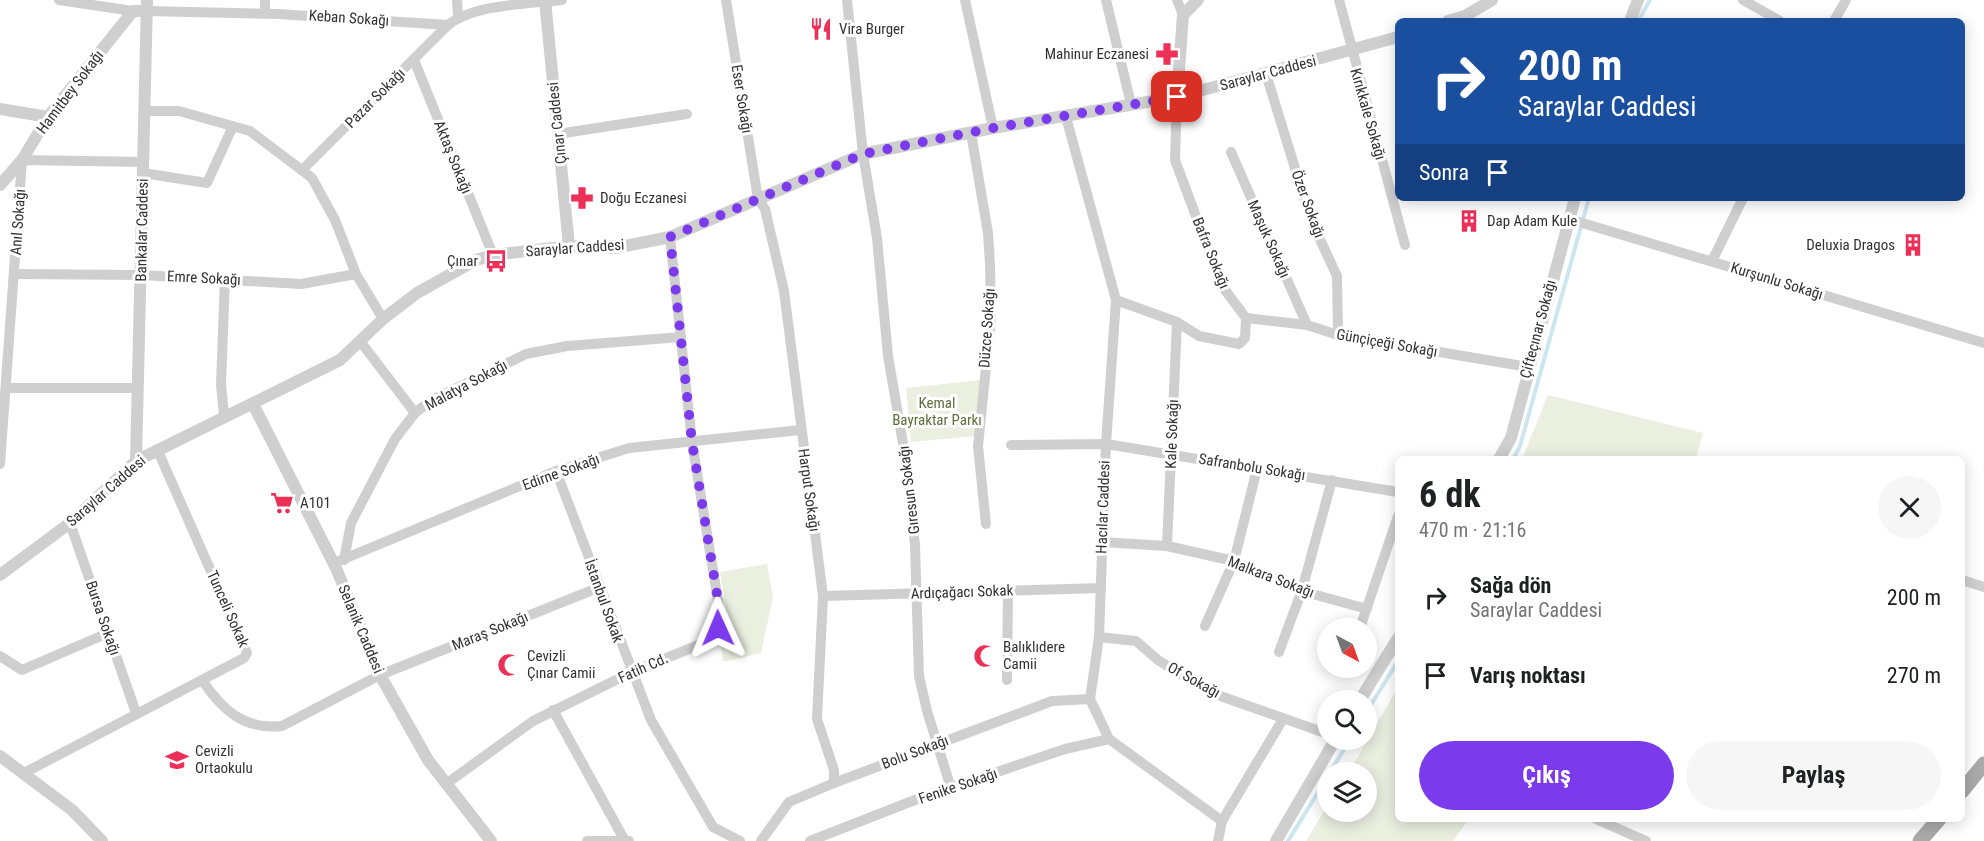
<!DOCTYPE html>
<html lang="tr">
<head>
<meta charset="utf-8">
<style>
	:root { --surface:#fff; --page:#f6f6f6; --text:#202124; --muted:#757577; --accent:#7c3aed }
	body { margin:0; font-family:"Roboto Condensed",sans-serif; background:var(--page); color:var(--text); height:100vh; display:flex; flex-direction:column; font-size:22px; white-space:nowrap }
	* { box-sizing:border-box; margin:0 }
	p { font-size:20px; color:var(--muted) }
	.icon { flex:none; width:33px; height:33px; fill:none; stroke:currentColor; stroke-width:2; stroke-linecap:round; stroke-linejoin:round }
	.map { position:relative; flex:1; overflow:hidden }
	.side { position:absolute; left:1395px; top:456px; width:570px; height:366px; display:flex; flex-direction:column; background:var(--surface); border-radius:9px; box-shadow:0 3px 15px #0003 }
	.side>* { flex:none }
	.hud { position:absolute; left:1395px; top:18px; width:570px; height:183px; border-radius:9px; box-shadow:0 3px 15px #0003; background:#1a4fa0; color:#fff; overflow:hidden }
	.needle { width:39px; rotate:139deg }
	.fabs { position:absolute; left:1317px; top:618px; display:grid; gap:12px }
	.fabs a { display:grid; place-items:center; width:60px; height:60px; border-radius:50%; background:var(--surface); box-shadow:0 3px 15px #0003; font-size:30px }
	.pin { position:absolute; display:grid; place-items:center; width:51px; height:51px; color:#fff; margin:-26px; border-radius:12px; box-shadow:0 3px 9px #0006 }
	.me { position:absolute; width:66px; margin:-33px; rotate:359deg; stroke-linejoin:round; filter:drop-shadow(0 0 4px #0008) }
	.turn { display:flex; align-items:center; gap:21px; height:126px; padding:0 24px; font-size:27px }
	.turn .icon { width:78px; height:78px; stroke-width:2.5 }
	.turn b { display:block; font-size:42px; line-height:51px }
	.then { display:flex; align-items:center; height:57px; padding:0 24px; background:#0003; gap:12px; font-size:22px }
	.round { display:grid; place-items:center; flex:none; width:63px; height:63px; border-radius:32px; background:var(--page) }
	.head { display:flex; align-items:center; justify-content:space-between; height:102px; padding:0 24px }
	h1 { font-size:36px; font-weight:700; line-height:45px }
	.primary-button { display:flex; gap:12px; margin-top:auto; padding:12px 24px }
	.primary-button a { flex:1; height:69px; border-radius:36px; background:var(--accent); color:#fff; font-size:24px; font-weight:700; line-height:69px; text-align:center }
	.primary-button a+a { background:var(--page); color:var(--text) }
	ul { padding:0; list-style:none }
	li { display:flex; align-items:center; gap:18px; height:78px; padding:0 24px }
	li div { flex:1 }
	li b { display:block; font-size:22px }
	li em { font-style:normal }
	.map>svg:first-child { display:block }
	.green { fill:#eaefe0 }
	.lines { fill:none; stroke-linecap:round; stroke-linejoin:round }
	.stream { stroke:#cce6ef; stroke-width:4 }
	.minor { stroke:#cfcfcf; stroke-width:10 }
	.tertiary { stroke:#cfcfcf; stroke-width:12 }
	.primary { stroke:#aaa; stroke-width:15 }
	.route { stroke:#7c3aed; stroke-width:10; stroke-dasharray:0 18 }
	.labels { text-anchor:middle; stroke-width:6; stroke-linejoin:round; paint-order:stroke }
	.street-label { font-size:15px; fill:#323232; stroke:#fff }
	.poi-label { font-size:15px; fill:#323232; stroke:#fff; text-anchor:start }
	.park-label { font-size:15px; fill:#5c703c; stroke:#fff }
</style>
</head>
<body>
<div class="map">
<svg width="1984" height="841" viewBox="0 0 1984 841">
	<rect width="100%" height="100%" fill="#fff"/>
	<g class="green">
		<path d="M980 380 975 436 911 442 906 388Z"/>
		<path d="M1548 395 1703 433 1696 459H1522Z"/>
		<path d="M767 564 773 597 761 653 723 662 720 639 728 623 720 572Z"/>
		<path d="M1398 687V819H1469L1453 841H1306L1327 806 1328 812H1366V772H1349Z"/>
	</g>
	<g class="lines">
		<g class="stream">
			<path d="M1638 21 1650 0"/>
			<path d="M1513 459 1520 446 1589 198"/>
			<path d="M1366 713 1398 661"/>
			<path d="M1330 772 1350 740"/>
			<path d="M1288 841 1328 776"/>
		</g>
		<g class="minor">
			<path d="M59 0 133 11"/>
			<path d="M457 0 458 17"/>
			<path d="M726 0 758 199 765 209 784 291 823 596 817 719 834 770V783"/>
			<path d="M847 0 863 154 877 238 888 356 906 461 915 545 919 676 927 711 951 788"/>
			<path d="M965 0 993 128"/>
			<path d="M1106 0 1131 104"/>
			<path d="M1177 0 1183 15"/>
			<path d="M1339 0 1405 245"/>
			<path d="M1743 0 1780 21"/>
			<path d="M147 11 278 14 448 25C475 4 528 4 562 0"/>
			<path d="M265 13V0"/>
			<path d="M1834 21 1846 0"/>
			<path d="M414 60 493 255"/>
			<path d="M1266 74 1311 220 1337 276 1338 335"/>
			<path d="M145 111H179L250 131 312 178 335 220 356 274 383 319"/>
			<path d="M1066 117 1116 300 1106 444 1099 637 1090 699 1109 739 1222 821 1218 841"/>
			<path d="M971 133 988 233 990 264 991 318 978 446 986 524"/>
			<path d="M558 134 687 114"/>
			<path d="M1231 152 1307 325"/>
			<path d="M302 170 448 25"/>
			<path d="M143 173 207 183 233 126"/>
			<path d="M1569 219 1984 343"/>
			<path d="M1712 261 1743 198"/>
			<path d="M14 274 141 275 301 284 356 274"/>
			<path d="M1116 300 1177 322 1199 336 1239 344 1245 338 1246 318 1222 286 1175 160 1177 97"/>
			<path d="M1246 318 1307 325 1338 335 1528 367"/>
			<path d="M360 341 415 413"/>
			<path d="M6 388H138"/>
			<path d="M224 416 221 384 225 279"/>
			<path d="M1011 445 1106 444 1398 492"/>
			<path d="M0 464 22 160 144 162"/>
			<path d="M556 471 651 720 713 827 740 841"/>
			<path d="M70 523 136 713"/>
			<path d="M1102 542 1167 546 1234 561 1309 593 1367 609"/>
			<path d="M1167 546 1177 322"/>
			<path d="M344 560 351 523 395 439 415 413 430 401 526 354 567 346 681 337"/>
			<path d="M334 563 556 471 629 448 800 430"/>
			<path d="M1962 580 1984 587"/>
			<path d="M823 596 1101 588"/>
			<path d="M1205 626 1234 561 1257 469"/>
			<path d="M1360 628 1398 516"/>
			<path d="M1099 637 1136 641 1158 660 1209 692 1328 734"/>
			<path d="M1279 652 1302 590 1332 480"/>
			<path d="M0 656 22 670 108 633"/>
			<path d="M1343 671 1344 668"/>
			<path d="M202 680C222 710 244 730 282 726L380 675 600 587"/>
			<path d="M1007 680 1008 590"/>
			<path d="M553 710 625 841"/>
			<path d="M24 773 244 658 247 653 157 449"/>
			<path d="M446 784 533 721 632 672 706 642 718 628 721 619 692 442 670 237"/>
			<path d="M1596 819 1646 841"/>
			<path d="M1222 821 1283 719"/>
			<path d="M587 841H629"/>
			<path d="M761 841 789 802 834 783 1052 701 1090 699"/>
			<path d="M810 841 920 798 1065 749 1109 739"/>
		</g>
		<g class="tertiary">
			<path d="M545 0 569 246"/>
			<path d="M1448 21 1465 16 1492 0"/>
			<path d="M1630 21 1638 0"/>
			<path d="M1177 97 1183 15 1198 0"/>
			<path d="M0 109 48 117"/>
			<path d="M0 185 22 160 48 117 133 11H147"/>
			<path d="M253 404 336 568 380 675 428 760 491 841"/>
			<path d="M1499 459 1511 438 1575 198"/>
			<path d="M136 461 147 0"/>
			<path d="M0 575 70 523 136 461 340 360 383 319 417 293 476 260 493 255 569 246 615 248 670 237 863 154 993 128 1177 97 1398 37"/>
			<path d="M1360 700 1398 638"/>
			<path d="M0 756 72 810 102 841"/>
			<path d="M1276 841 1335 740"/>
		</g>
		<g class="primary">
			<path d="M1962 791 1984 764"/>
			<path d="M1920 841 1939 819"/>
		</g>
	</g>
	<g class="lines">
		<path class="route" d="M718 628 721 619 692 442 670 237 863 154 993 128 1177 97"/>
	</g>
	<defs>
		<g id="restaurant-bare" transform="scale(1.8)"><path d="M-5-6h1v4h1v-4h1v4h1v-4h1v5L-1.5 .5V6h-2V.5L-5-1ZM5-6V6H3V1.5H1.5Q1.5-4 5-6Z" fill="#ec3057" stroke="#fff" stroke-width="2.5" paint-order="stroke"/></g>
		<g id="pharmacy-bare" transform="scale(1.8)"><path d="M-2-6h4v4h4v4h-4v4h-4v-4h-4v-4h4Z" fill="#ec3057" stroke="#fff" stroke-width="2.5" paint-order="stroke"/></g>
		<g id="building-bare" transform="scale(1.8)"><path d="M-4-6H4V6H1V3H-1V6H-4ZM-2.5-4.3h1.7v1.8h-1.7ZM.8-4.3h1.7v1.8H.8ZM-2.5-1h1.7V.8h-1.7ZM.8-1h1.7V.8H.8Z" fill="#ec3057" stroke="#fff" stroke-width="2.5" paint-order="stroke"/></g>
		<g id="bus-bare" transform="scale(1.8)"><path d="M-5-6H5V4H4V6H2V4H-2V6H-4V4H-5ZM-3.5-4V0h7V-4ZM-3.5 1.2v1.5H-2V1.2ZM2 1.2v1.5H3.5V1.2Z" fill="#ec3057" stroke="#fff" stroke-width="2.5" paint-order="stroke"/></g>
		<g id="supermarket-bare" transform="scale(1.8)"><path d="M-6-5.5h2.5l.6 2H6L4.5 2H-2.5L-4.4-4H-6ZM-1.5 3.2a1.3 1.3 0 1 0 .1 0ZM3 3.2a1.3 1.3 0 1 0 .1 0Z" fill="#ec3057" stroke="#fff" stroke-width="2.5" paint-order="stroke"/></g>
		<g id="mosque-bare" transform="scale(1.8)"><path d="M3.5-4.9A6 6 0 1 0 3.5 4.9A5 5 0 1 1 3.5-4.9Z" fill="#ec3057" stroke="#fff" stroke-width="2.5" paint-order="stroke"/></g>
		<g id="school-bare" transform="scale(1.8)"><path d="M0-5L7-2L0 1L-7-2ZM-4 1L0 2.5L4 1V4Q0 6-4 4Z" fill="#ec3057" stroke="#fff" stroke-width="2.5" paint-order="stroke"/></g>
	</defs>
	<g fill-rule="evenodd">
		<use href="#restaurant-bare" x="821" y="29"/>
		<use href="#pharmacy-bare" x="1167" y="54"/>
		<use href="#pharmacy-bare" x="582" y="198"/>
		<use href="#building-bare" x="1469" y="221"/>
		<use href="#building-bare" x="1913" y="245"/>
		<use href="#bus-bare" x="496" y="261"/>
		<use href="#supermarket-bare" x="282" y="503"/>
		<use href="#mosque-bare" x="985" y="656"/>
		<use href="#mosque-bare" x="509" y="665"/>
		<use href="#school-bare" x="177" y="760"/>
	</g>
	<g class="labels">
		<g class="street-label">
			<text transform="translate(349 18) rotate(4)" y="5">Keban Sokağı</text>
			<text transform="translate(1268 73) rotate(-15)" y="5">Saraylar Caddesi</text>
			<text transform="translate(70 92) rotate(-53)" y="5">Hamitbey Sokağı</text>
			<text transform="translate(375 98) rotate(-45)" y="5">Pazar Sokağı</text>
			<text transform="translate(742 99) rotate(81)" y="5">Eser Sokağı</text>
			<text transform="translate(1368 114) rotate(74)" y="5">Kırıkkale Sokağı</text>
			<text transform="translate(557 123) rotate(-96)" y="5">Çınar Caddesi</text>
			<text transform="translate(453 157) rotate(68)" y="5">Aktaş Sokağı</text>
			<text transform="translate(1308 204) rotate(70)" y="5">Özer Sokağı</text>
			<text transform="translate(18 222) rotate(-86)" y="5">Anıl Sokağı</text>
			<text transform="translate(142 230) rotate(-89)" y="5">Bankalar Caddesi</text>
			<text transform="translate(1269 239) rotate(66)" y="5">Maşuk Sokağı</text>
			<text transform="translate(575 248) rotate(-4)" y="5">Saraylar Caddesi</text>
			<text transform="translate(1211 253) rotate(68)" y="5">Bafra Sokağı</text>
			<text transform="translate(204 278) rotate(3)" y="5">Emre Sokağı</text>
			<text transform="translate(1777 281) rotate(17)" y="5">Kurşunlu Sokağı</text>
			<text transform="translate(987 328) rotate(-86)" y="5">Düzce Sokağı</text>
			<text transform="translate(1538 329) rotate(-75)" y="5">Çifteçınar Sokağı</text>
			<text transform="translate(1387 343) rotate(10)" y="5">Günçiçeği Sokağı</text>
			<text transform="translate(466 385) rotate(-28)" y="5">Malatya Sokağı</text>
			<text transform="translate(1172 434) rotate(-88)" y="5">Kale Sokağı</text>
			<text transform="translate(1252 467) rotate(9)" y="5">Safranbolu Sokağı</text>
			<text transform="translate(561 472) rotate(-20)" y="5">Edirne Sokağı</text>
			<text transform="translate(809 490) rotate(82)" y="5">Harput Sokağı</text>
			<text transform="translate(909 490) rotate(-97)" y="5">Gıresun Sokağı</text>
			<text transform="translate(106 491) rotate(-41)" y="5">Saraylar Caddesi</text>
			<text transform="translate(1103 507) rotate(-88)" y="5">Hacılar Caddesi</text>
			<text transform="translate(1271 577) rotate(21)" y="5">Malkara Sokağı</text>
			<text transform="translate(962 592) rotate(-2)" y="5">Ardıçağacı Sokak</text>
			<text transform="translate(604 601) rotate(70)" y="5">İstanbul Sokak</text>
			<text transform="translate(228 609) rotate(66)" y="5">Tunceli Sokak</text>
			<text transform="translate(103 618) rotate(71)" y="5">Bursa Sokağı</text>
			<text transform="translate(361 629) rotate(67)" y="5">Selanik Caddesi</text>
			<text transform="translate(490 631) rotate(-22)" y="5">Maraş Sokağı</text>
			<text transform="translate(643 668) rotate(-24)" y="5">Fatih Cd.</text>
			<text transform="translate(1194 680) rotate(29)" y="5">Of Sokağı</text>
			<text transform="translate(915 752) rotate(-21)" y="5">Bolu Sokağı</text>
			<text transform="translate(958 786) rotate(-19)" y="5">Fenike Sokağı</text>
		</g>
		<g class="poi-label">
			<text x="839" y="34">Vira Burger</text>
			<text x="1149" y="59" text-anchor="end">Mahinur Eczanesi</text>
			<text x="600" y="203">Doğu Eczanesi</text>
			<text x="1487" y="226">Dap Adam Kule</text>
			<text x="1895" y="250" text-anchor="end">Deluxia Dragos</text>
			<text x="478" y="266" text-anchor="end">Çınar</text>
			<text x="300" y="508">A101</text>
			<text x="1003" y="652">Balıklıdere<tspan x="1003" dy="17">Camii</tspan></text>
			<text x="527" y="661">Cevizli<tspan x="527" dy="17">Çınar Camii</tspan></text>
			<text x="195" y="756">Cevizli<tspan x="195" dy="17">Ortaokulu</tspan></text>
		</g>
		<g class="park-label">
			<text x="937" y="408">Kemal<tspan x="937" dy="17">Bayraktar Parkı</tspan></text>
		</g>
	</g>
</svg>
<div class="fabs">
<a><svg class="needle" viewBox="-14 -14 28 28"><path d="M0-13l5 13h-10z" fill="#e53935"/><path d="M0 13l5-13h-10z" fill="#757577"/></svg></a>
<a><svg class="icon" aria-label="search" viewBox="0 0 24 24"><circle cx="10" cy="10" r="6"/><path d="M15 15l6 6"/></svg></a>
<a><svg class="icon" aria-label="layers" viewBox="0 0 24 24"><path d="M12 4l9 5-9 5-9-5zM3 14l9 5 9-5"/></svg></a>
</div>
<div class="pin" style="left:1177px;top:97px;background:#d93025"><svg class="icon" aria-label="arrive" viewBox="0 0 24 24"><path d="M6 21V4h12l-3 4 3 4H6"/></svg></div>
<svg class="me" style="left:718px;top:628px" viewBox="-20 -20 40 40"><path d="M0-17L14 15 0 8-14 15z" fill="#7c3aed" stroke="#fff" stroke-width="4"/></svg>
<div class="hud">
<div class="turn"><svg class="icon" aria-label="right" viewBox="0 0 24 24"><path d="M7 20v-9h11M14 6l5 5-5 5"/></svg><div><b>200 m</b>Saraylar Caddesi</div></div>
<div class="then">Sonra<svg class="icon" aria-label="arrive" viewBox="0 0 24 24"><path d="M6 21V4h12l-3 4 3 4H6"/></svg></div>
</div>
<section class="side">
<div class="head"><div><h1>6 dk</h1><p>470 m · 21:16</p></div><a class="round"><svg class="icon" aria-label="close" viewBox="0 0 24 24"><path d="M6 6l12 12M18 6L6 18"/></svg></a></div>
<ul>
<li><svg class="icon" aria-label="right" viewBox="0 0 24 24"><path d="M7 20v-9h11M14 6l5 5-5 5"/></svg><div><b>Sağa dön</b><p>Saraylar Caddesi</p></div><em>200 m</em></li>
<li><svg class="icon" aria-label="arrive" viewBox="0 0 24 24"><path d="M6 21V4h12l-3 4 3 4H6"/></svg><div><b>Varış noktası</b></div><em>270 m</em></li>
</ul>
<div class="primary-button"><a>Çıkış</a><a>Paylaş</a></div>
</section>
</div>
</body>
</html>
